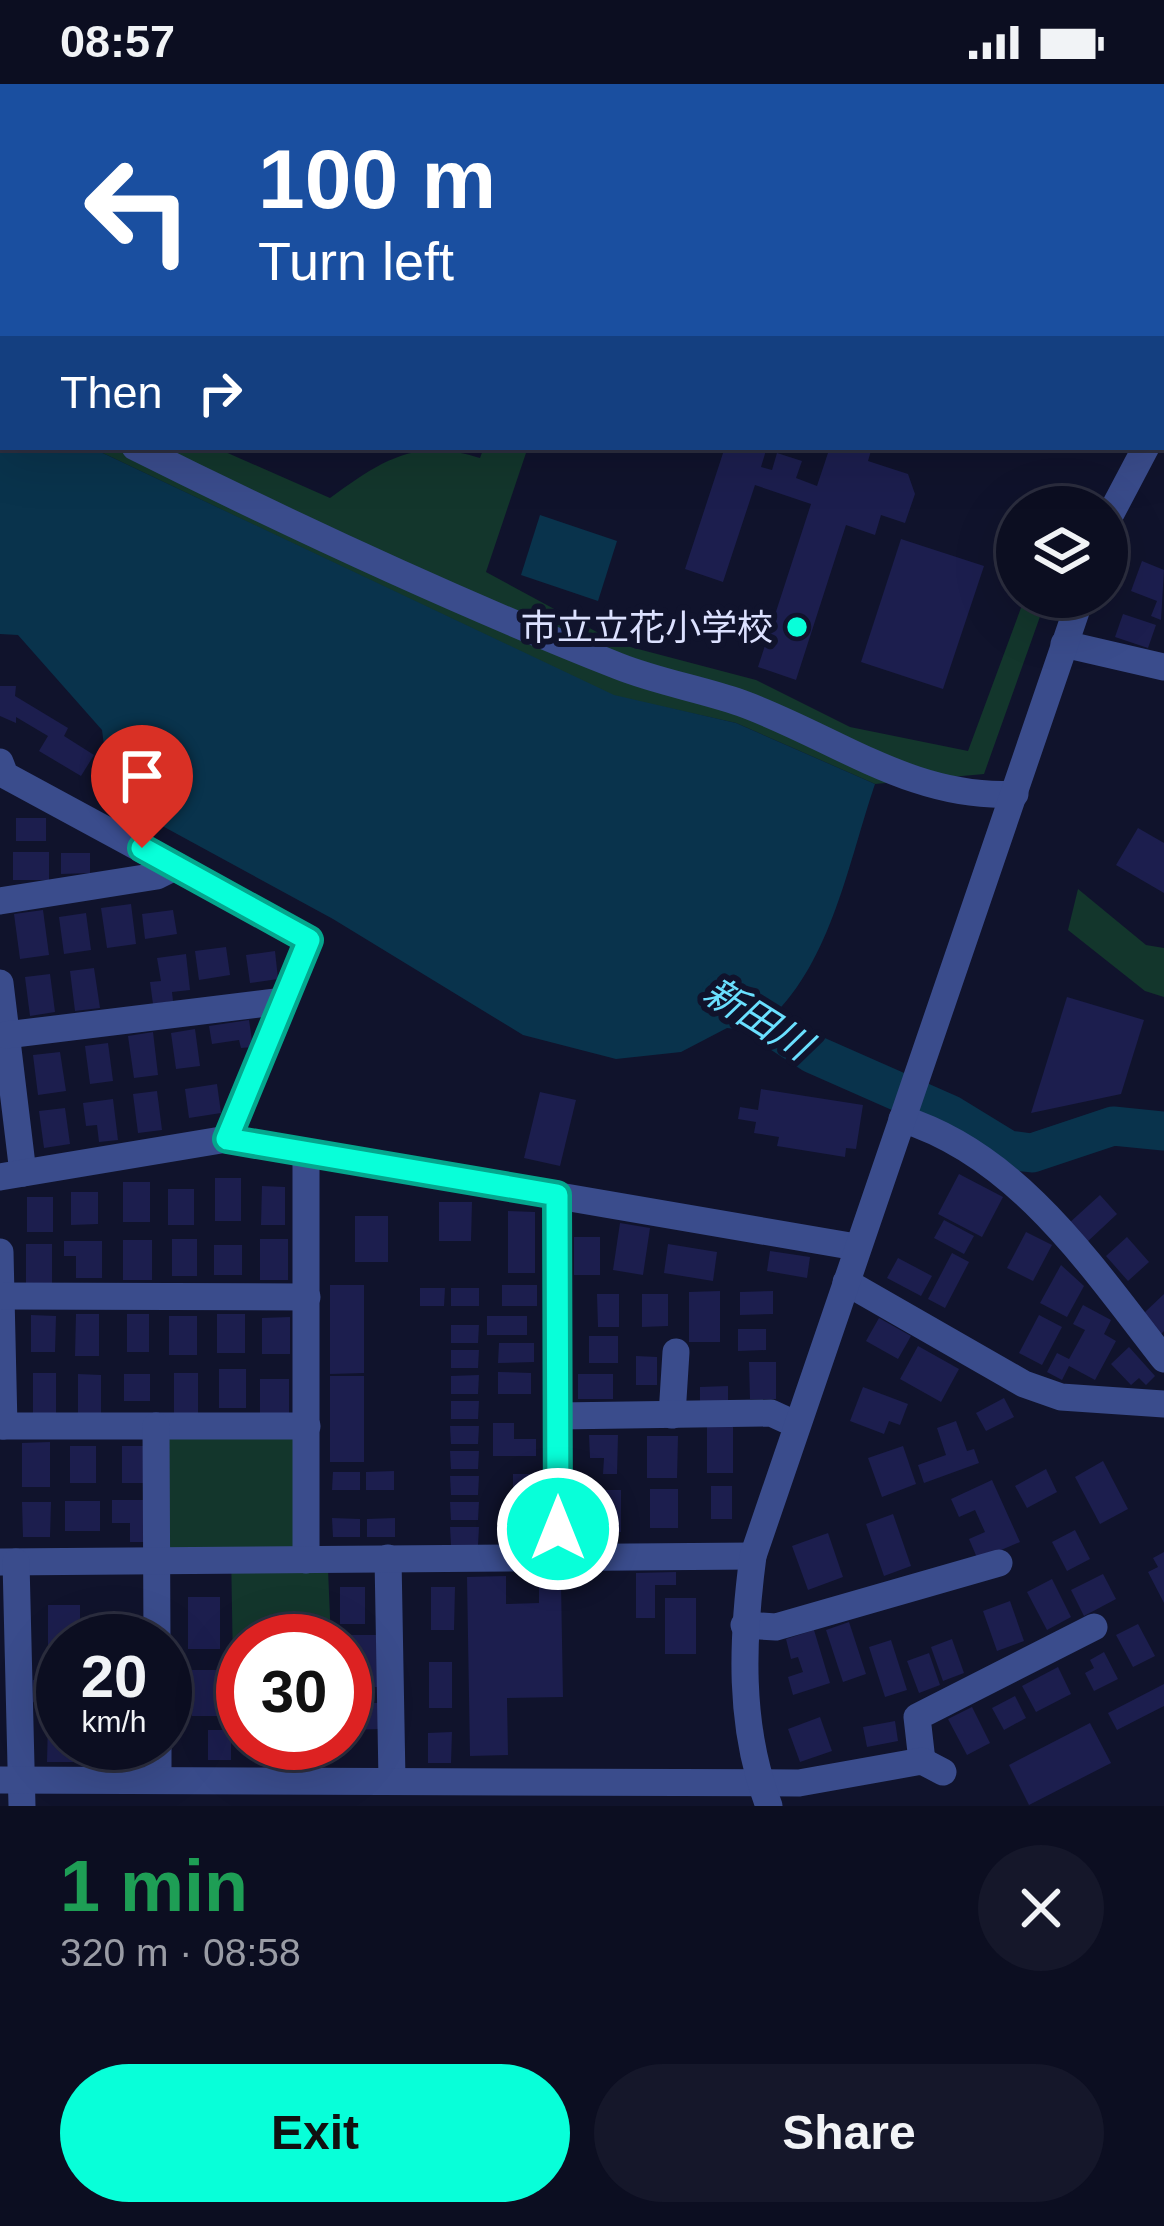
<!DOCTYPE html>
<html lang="en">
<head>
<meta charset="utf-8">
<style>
	:root { --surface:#0c0e21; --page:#15172a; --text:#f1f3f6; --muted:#9a9ca5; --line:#2c2e3f; --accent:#08ffd9 }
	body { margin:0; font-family:Helvetica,"Noto Sans JP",sans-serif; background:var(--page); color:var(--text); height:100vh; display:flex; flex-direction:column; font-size:45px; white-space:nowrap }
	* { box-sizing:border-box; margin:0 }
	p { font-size:39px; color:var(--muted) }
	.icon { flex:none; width:66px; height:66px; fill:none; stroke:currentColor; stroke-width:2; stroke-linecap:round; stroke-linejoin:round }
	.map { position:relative; height:1722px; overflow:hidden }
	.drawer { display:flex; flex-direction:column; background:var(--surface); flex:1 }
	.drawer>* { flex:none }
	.guide { position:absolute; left:0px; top:0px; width:1164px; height:366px; box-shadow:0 12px 48px #0002,0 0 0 3px var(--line); background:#1a4fa0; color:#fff; overflow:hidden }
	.buttons { position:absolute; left:996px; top:402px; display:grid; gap:24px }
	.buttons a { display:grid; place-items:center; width:132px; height:132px; border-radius:50%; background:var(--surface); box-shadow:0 12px 48px #0002,0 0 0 3px var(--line); font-size:60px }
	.speed { position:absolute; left:36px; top:1530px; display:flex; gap:24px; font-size:60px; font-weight:700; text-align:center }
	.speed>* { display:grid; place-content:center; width:156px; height:156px; border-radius:50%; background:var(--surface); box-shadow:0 12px 48px #0002,0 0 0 3px var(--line); line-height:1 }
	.speed small { font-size:30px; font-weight:400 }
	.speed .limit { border:18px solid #d22; background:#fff; color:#111 }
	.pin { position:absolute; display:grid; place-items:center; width:102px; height:102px; color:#fff; margin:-123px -51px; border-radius:50% 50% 50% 0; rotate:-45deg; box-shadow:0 0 12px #0007 }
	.pin .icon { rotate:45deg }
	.me { position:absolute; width:132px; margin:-66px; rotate:0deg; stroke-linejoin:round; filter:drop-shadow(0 0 9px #0008) }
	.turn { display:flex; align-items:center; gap:42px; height:252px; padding:0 60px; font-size:54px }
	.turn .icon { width:156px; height:156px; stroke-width:2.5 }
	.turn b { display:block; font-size:84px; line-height:102px }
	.then { display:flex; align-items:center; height:114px; padding:0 60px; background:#0003; gap:24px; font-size:45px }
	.round { display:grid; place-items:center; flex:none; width:126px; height:126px; border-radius:63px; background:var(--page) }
	.headline { display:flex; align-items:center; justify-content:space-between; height:204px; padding:0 60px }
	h1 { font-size:72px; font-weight:700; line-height:90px; color:#1e9e55 }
	.button { display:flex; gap:24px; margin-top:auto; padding:24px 60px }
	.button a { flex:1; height:138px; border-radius:72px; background:var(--accent); color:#111; font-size:48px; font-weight:700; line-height:138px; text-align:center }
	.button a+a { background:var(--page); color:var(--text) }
	.status { display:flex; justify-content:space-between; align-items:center; height:84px; padding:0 60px; background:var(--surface); direction:ltr }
	.status svg { height:33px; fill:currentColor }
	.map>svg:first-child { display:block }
	.green { fill:#13362c }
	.water { fill:#09334c }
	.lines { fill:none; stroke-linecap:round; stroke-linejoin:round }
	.river { stroke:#09334c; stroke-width:39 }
	.building { fill:#1c1e4e }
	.minor { stroke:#3a4c8c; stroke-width:27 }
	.route-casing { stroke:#05a68d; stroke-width:30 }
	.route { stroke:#08ffd9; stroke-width:21 }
	.poi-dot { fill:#08ffd9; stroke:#10132c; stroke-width:4.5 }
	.labels { text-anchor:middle; stroke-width:12; stroke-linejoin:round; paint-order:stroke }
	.poi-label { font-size:36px; fill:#dce1ff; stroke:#10132c; text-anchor:end }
	.water-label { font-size:39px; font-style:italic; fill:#6ae0ff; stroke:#10132c }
</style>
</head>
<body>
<div class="status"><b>08:57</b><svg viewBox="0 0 49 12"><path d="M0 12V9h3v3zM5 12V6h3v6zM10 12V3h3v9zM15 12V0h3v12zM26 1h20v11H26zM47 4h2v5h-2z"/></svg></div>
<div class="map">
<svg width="1164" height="1722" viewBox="0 0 1164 1722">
	<rect width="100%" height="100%" fill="#10132c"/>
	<g class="green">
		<path d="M90 363H214L330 414C381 377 415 353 480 374L484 363H528L486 488 619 560 756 596 850 643 968 667 1025 513H1047L984 690 875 700 736 639 614 612Z"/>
		<path d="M1078 805 1146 861 1164 864V913L1145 907 1068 846Z"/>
		<path d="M300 1349 301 1484 328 1485 331 1557H243V1584H233L231 1466 165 1465 164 1352Z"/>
	</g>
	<g class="water">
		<path d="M0 328 3 363H90L614 611 736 639 875 700C847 782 829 893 755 947L727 944 681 968 616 975 523 951 333 835 111 714 102 646 18 551 0 550Z"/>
		<path d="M540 431 617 457 598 517 521 491Z"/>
	</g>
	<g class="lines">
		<path class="river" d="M721 910 813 970 949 1030 1008 1066 1032 1069 1113 1042 1164 1047"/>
	</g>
	<g class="building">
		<path d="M725 363H767L761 383 772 386 777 369 802 377 796 394 817 402 830 363H872L868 377 908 390 915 410 905 439 881 431 875 451 846 441 796 596 758 583 811 420 755 401 723 498 685 485Z"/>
		<path d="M901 455 984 482 943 605 861 578Z"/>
		<path d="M1142 477 1164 486 1161 536 1151 532 1157 517 1131 507Z"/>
		<path d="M1123 530 1156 541 1148 564 1115 553Z"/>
		<path d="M0 602H16L15 612 68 644 64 652 94 671 81 692 39 667 48 652 16 633V639L0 632Z"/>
		<rect x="16" y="734" width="30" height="23"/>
		<path d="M1138 744 1164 759V809L1116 781Z"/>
		<rect x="13" y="768" width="36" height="28"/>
		<path d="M61 769H90V789L61 790Z"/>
		<path d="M131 820 136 860 107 864 101 824Z"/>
		<path d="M43 826 49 871 20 875 14 830Z"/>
		<path d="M173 826 177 850 145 855 142 830Z"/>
		<path d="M86 829 91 866 64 870 59 833Z"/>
		<path d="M226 863 230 891 199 896 195 867Z"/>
		<path d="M275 867 278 895 250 899 246 871Z"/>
		<path d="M186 870 190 906 172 908 173 917 153 920 150 898 161 897 157 874Z"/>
		<path d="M94 884 100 924 75 927 70 887Z"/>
		<path d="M50 890 55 928 30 932 25 893Z"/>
		<path d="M1067 913 1144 936 1121 1010 1031 1029Z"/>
		<path d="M249 936 253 963 241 964 239 956 212 960 209 942Z"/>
		<path d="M195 945 200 982 176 985 171 949Z"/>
		<path d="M153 948 158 991 134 994 128 952Z"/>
		<path d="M108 959 113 997 90 1000 85 962Z"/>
		<path d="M60 968 66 1007 38 1011 33 971Z"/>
		<path d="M217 1000 221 1029 189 1034 185 1005Z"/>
		<path d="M761 1005 863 1021 856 1065 846 1064 845 1073 777 1062 779 1053 754 1049 756 1038 738 1035 740 1023 758 1026Z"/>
		<path d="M157 1007 162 1046 138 1049 133 1010Z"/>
		<path d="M540 1008 576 1016 560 1082 524 1074Z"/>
		<path d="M113 1015 118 1056 99 1058 97 1041 86 1042 83 1019Z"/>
		<path d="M65 1024 70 1060 44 1064 39 1027Z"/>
		<path d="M959 1090 1003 1113 982 1153 938 1130Z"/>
		<rect x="215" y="1094" width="26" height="43"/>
		<rect x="123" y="1098" width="27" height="40"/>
		<path d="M262 1102 285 1103V1141H261Z"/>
		<rect x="168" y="1105" width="26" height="36"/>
		<path d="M71 1108H98V1140L71 1141Z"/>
		<path d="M1100 1111 1117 1130 1086 1159 1068 1140Z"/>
		<rect x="27" y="1113" width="26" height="35"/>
		<path d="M439 1118H472L471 1157H439Z"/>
		<path d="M508 1127 535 1128V1189H508Z"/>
		<rect x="355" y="1132" width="33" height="46"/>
		<path d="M944 1136 974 1152 964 1170 934 1154Z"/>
		<path d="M620 1139 650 1144 643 1191 613 1186Z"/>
		<path d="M1026 1148 1052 1161 1033 1197 1007 1184Z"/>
		<rect x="574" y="1153" width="26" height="38"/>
		<path d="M1127 1153 1149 1178 1128 1197 1106 1172Z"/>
		<rect x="172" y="1155" width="25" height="37"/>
		<rect x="260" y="1155" width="28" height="41"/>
		<rect x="123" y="1156" width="29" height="40"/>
		<path d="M64 1157H102V1194H76V1172H64Z"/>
		<rect x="26" y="1160" width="26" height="39"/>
		<path d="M668 1160 717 1168 713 1197 664 1189Z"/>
		<rect x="214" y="1161" width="28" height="30"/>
		<path d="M770 1167 810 1173 807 1194 767 1187Z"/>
		<path d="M952 1169 969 1178 945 1224 928 1215Z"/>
		<path d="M898 1174 932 1192 921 1212 887 1194Z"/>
		<path d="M1061 1181 1084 1202 1067 1233 1040 1219Z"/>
		<path d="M330 1201H364V1289L330 1290Z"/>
		<rect x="502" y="1201" width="35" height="21"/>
		<path d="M420 1204H445L444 1222H420Z"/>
		<rect x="451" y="1204" width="28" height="18"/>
		<path d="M720 1207V1258H689V1208Z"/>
		<path d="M773 1207V1230L740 1231V1208Z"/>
		<path d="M597 1210H619V1243H598Z"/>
		<path d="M642 1210H668V1242L642 1243Z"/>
		<path d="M1164 1210V1247L1161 1250 1143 1230Z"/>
		<path d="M1083 1221 1111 1236 1104 1250 1116 1257 1095 1296 1069 1282 1062 1296 1047 1288 1057 1269 1069 1275 1085 1246 1073 1240Z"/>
		<path d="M76 1230H99V1272H75Z"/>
		<rect x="127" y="1230" width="22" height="38"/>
		<rect x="217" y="1230" width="28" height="39"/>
		<path d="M31 1231 56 1232 55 1268H31Z"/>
		<path d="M1039 1231 1062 1243 1042 1281 1019 1269Z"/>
		<rect x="169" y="1232" width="28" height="39"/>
		<rect x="487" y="1232" width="40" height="19"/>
		<path d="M290 1233V1270H262V1234Z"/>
		<path d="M879 1234 911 1252 898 1275 866 1257Z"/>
		<path d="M451 1241H479L478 1259H451Z"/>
		<path d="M738 1245H766V1266L738 1267Z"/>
		<rect x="589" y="1252" width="29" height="27"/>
		<path d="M499 1259H534V1278L498 1279Z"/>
		<path d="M918 1262 959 1285 941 1318 900 1295Z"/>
		<path d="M1129 1263 1155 1292 1146 1301 1139 1294 1131 1301 1111 1280Z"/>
		<path d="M451 1266H479L478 1284H451Z"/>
		<path d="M636 1272 657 1273V1301H636Z"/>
		<path d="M749 1278H776V1315H750Z"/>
		<rect x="219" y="1285" width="27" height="39"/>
		<path d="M498 1288 531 1289V1310H498Z"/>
		<rect x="33" y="1289" width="23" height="41"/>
		<rect x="174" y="1289" width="24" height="43"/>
		<path d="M78 1290 101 1291V1329H78Z"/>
		<rect x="124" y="1290" width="26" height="27"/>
		<rect x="578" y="1290" width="35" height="25"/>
		<path d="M479 1291 478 1310H451V1292Z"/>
		<rect x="330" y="1292" width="34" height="86"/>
		<rect x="260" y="1295" width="29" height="34"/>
		<path d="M728 1302V1318H700V1303Z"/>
		<path d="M863 1303 908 1320 900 1341 889 1337 884 1350 850 1337Z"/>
		<path d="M1004 1314 1014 1333 986 1347 976 1329Z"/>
		<path d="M451 1317H479L478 1335H451Z"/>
		<path d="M956 1337 967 1367 974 1365 979 1379 924 1399 918 1381 946 1371 937 1344Z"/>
		<path d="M493 1339H514V1355H536V1372H493Z"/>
		<path d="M450 1342H479L478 1360H451Z"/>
		<rect x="707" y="1343" width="26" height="46"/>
		<path d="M589 1351H618L617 1390H603L604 1374H590Z"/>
		<path d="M647 1352H678L677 1394H647Z"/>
		<path d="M50 1358V1403H22V1359Z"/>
		<rect x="70" y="1362" width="26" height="37"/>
		<rect x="122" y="1362" width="21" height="37"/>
		<path d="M903 1362 916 1400 882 1413 868 1374Z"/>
		<path d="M450 1367H479L478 1385H451Z"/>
		<path d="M1103 1377 1128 1425 1100 1440 1075 1393Z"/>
		<path d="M1046 1385 1057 1408 1027 1424 1015 1402Z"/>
		<path d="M394 1387V1406H366V1388Z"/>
		<path d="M333 1388H360V1406H332Z"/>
		<rect x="513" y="1390" width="28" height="25"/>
		<path d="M450 1392H479L478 1411H451Z"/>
		<path d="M992 1396 1020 1458 978 1476 969 1455 985 1448 975 1426 959 1433 951 1415Z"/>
		<rect x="711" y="1402" width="21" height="33"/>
		<rect x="650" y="1405" width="28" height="39"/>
		<path d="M593 1406H621V1448H573V1425H592Z"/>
		<path d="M112 1416H144V1458H130V1439H112Z"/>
		<rect x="65" y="1417" width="35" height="30"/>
		<path d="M22 1418H51L50 1453H23Z"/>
		<path d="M450 1418H479L478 1436H451Z"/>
		<rect x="512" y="1428" width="26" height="27"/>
		<path d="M893 1430 911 1482 884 1492 866 1440Z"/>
		<path d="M332 1434 360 1435V1453H333Z"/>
		<path d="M395 1434V1453H367V1435Z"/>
		<path d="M450 1443H479L478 1461H451Z"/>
		<path d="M1075 1446 1090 1475 1067 1487 1052 1458Z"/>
		<path d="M828 1449 843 1493 808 1506 792 1462Z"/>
		<path d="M1164 1468V1519L1148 1488 1158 1483 1153 1474Z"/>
		<path d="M676 1488V1501H655V1534H636V1489Z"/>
		<path d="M1103 1490 1116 1515 1084 1532 1071 1506Z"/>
		<path d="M506 1492V1520L539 1519V1499H561L563 1613 507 1614 508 1671 470 1672 467 1493Z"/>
		<path d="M1052 1495 1071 1533 1047 1546 1027 1508Z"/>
		<rect x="340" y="1503" width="25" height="37"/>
		<path d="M431 1503H455L454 1546H431Z"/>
		<rect x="188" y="1513" width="32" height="52"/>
		<rect x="665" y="1514" width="31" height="56"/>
		<path d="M1010 1517 1024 1557 997 1567 983 1527Z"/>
		<path d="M48 1521H80V1557H63V1573H48Z"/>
		<path d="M849 1538 866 1590 843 1598 826 1546Z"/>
		<path d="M1138 1540 1155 1572 1133 1583 1116 1551Z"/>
		<path d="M814 1546 830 1599 793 1611 788 1593 803 1588 798 1573 791 1575 786 1555Z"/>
		<rect x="347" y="1551" width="34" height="52"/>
		<path d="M952 1555 964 1589 943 1597 931 1563Z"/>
		<path d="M891 1556 907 1606 885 1613 869 1563Z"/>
		<path d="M1104 1568 1118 1595 1094 1607 1085 1589 1094 1584 1090 1576Z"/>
		<path d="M929 1569 940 1601 919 1609 907 1577Z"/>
		<rect x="429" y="1578" width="23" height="46"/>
		<path d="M1058 1583 1071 1610 1036 1628 1022 1602Z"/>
		<rect x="192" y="1586" width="33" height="46"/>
		<path d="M33 1596H63V1617L33 1618Z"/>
		<path d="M1164 1600V1622L1117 1646 1108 1629Z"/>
		<path d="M1015 1612 1026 1634 1004 1646 992 1624Z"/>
		<path d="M345 1619H381V1645L345 1646Z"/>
		<path d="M972 1623 990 1659 967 1671 948 1635Z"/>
		<path d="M820 1633 832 1667 800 1678 788 1645Z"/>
		<path d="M48 1637H63V1659H79V1678H47Z"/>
		<path d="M895 1637 898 1657 867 1663 863 1643Z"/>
		<path d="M1090 1639 1111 1679 1029 1721 1009 1681Z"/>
		<rect x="208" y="1646" width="23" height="30"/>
		<path d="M452 1648 451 1679H428V1649Z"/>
		<rect x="112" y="1659" width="32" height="12"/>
	</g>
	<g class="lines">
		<g class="minor">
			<path d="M40 0 63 3"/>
			<path d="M518 0 527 3"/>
			<path d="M182 3 183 0"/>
			<path d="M385 3 386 0"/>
			<path d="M680 3 681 0"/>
			<path d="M0 111 3 110"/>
			<path d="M0 306 3 307"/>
			<path d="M1161 342 1164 338"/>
			<path d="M135 363C293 442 454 517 618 582 658 598 701 605 741 619 833 652 912 716 1015 710"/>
			<path d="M1107 437 1146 363"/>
			<path d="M1064 560 1164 583"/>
			<path d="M0 678 5 691 309 856 227 1055"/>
			<path d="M0 817 157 792 177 782"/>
			<path d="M0 899 23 1089"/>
			<path d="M6 951 284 917"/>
			<path d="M902 1035C1018 1071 1092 1183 1164 1275"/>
			<path d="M0 1093 227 1055 856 1163"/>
			<path d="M557 1111 558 1471"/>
			<path d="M0 1168 4 1342"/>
			<path d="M846 1198 1024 1300 1061 1313 1164 1320"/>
			<path d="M0 1212 307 1213"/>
			<path d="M672 1331 676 1268"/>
			<path d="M558 1332 771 1329 795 1340"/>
			<path d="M0 1342H307"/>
			<path d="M156 1342 157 1557"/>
			<path d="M388 1474 392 1696"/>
			<path d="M306 1476V1068"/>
			<path d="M0 1478 753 1472"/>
			<path d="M16 1478 22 1722"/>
			<path d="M744 1541 776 1543 999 1479"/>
			<path d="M158 1659V1695"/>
			<path d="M922 1677 917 1633 1094 1543"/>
			<path d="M0 1696 799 1699 922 1677 943 1688"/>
			<path d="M769 1722C738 1642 742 1555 753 1472L1081 513"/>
		</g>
	</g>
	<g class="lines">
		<g class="route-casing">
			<path id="route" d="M142 764 309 856 227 1055 557 1111 558 1445"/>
		</g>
		<use href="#route" class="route"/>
	</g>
	<circle class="poi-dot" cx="797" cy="543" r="12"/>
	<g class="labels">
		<g class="poi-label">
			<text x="773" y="556">市立立花小学校</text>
		</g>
		<g class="water-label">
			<text transform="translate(758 934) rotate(32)" y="14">新田川</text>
		</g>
	</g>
</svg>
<div class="buttons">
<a><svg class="icon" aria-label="layers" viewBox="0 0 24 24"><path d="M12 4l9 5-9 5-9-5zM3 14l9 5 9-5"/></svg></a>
</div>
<div class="speed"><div>20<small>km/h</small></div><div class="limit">30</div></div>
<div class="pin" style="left:142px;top:764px;background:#d93025"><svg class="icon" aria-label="arrive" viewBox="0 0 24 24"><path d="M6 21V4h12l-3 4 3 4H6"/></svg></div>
<svg class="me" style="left:558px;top:1445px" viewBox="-20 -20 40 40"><circle r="17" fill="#08ffd9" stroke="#fff" stroke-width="3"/><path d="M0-11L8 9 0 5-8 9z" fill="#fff"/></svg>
<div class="guide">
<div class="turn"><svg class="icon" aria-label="left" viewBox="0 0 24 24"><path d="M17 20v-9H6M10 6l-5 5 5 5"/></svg><div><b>100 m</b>Turn left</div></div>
<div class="then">Then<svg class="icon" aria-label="right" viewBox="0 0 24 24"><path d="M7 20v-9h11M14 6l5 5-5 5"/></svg></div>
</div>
</div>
<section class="drawer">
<div class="headline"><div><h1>1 min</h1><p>320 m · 08:58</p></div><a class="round"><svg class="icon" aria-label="close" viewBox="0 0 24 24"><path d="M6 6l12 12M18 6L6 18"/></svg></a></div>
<div class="button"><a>Exit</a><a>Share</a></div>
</section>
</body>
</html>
